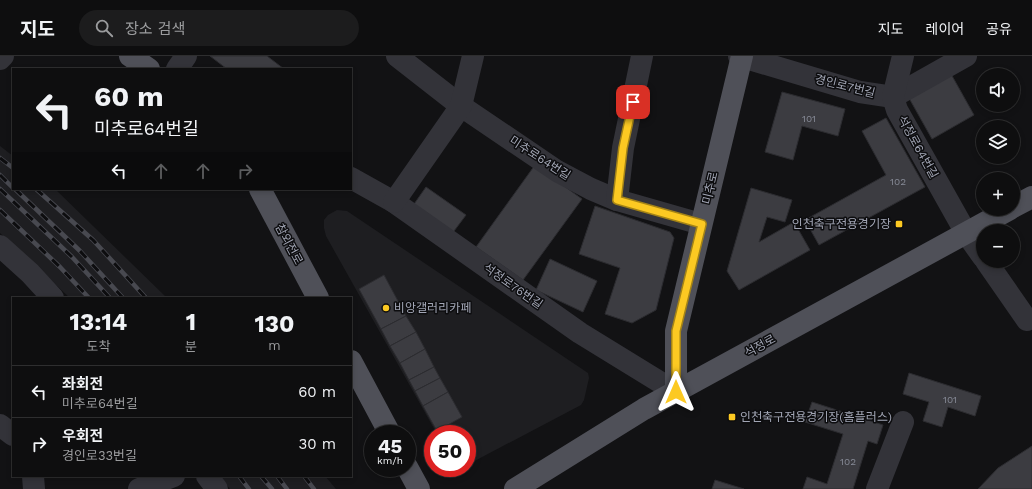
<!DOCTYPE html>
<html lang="ko">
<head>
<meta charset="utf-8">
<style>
	:root { --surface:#0e0e0f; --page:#1c1c1d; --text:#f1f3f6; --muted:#9b9c9e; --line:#2e2e2f }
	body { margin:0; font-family:"Work Sans","Noto Sans KR",sans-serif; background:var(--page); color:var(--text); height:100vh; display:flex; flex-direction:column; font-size:15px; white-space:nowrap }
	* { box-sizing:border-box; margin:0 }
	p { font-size:13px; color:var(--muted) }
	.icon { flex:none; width:22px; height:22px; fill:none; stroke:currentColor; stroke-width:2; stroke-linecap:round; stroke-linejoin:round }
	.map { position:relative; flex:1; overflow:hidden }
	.drawer { position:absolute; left:12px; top:241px; width:340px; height:180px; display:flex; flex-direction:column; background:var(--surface); border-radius:0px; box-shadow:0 2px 6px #0003,0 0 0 1px var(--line) }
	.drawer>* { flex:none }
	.top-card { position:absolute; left:12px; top:12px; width:340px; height:122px; border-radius:0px; box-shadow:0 2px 6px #0003,0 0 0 1px var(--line); background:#0e0e0f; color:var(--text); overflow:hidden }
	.tools { position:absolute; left:976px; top:12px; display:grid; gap:8px }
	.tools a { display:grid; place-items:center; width:44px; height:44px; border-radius:50%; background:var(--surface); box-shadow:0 2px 6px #0003,0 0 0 1px var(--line); font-size:20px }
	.speed { position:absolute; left:364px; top:369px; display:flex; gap:8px; font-size:20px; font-weight:700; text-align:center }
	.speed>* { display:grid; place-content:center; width:52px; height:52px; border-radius:50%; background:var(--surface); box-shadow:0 2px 6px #0003,0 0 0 1px var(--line); line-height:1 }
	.speed small { font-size:10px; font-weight:400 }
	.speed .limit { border:6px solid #d22; background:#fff; color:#111 }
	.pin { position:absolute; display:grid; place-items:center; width:34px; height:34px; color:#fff; margin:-17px; border-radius:8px; box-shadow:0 2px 6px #0006 }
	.me { position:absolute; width:44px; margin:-22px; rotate:0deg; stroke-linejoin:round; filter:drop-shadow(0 0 3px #0008) }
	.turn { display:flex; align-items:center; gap:14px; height:84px; padding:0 16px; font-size:18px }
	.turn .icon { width:52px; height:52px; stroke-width:2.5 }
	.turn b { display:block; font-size:28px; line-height:34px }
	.lanes { display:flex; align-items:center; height:38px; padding:0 16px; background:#0003; justify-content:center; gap:20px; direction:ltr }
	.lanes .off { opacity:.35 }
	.eta { display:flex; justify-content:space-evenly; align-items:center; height:68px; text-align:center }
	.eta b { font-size:24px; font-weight:700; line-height:28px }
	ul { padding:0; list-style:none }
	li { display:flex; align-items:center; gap:12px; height:52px; padding:0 16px; border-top:1px solid var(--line) }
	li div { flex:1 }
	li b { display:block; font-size:15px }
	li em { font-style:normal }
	header { display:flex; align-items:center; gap:24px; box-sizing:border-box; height:56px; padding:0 20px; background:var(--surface); border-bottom:1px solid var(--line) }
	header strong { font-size:19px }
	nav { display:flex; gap:22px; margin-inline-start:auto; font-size:14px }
	.search { width:280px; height:36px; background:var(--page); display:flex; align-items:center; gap:10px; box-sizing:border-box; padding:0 14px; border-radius:22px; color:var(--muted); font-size:15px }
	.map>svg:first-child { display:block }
	.built { fill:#1e1e21 }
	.building { fill:#3c3c41; stroke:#2c2c30 }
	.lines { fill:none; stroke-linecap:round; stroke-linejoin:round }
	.minor { stroke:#333339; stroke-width:22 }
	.major { stroke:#4f5058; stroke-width:22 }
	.rail-casing { stroke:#484950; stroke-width:4.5 }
	.rail { stroke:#0d0d0f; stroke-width:3; stroke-dasharray:9; stroke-linecap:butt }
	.route-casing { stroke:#a48316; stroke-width:10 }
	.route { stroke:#fcc922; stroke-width:7 }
	.poi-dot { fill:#fcc922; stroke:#0d0d0f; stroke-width:1.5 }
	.labels { text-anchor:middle; stroke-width:3; stroke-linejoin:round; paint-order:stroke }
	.number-label { font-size:10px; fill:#888c98 }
	.street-label { font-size:12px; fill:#a2a6b5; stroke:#0d0d0f }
	.poi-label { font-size:12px; fill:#a2a6b5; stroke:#0d0d0f; text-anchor:start }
</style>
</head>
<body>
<header>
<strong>지도</strong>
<div class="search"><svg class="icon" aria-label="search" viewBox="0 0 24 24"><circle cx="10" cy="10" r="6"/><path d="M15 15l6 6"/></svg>장소 검색</div>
<nav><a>지도</a><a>레이어</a><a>공유</a></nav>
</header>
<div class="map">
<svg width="1032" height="433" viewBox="0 0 1032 433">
	<rect width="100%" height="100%" fill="#121214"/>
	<g class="built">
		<path d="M0 90 13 100V133H55L167 242H70L0 177Z"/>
		<path d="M337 154 347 155 588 317 589 322 584 344 581 349 467 409V378H437L326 180 324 172V164L328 159Z"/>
		<path d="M220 420H325L336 433H230Z"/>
	</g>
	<g class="building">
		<path d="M210 0H267L284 13H227Z"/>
		<path d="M951 18 974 59 932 83 909 42Z"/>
		<path d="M782 36 845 53 838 80 802 70 793 104 765 96Z"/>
		<path d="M886 62 925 131 819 189 805 164 886 119 862 75Z"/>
		<path d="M535 109 582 143 523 224 476 191Z"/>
		<path d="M426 131 466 159 451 179 412 151Z"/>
		<path d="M751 132 792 144 785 166 767 161 759 186 794 166 810 194 739 234 727 215Z"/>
		<path d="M595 150 670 176 674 182 656 254 632 267 605 258 620 212 579 198Z"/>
		<path d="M550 203 597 225 583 256 536 234Z"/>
		<path d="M384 219 406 260 381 273 359 233Z"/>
		<path d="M406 260 416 276 390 290 381 273Z"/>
		<path d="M416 276 425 293 400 307 390 290Z"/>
		<path d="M425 293 434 311 409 324 400 307Z"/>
		<path d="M434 311 440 322 415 335 409 324Z"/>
		<path d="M909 317 981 340 975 360 948 351 942 371 923 365 929 346 903 338Z"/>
		<path d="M440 322 448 336 423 350 415 335Z"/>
		<path d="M448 336 462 361 437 375 423 350Z"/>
		<path d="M812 346 883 369 877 388 868 385 853 433H803L807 421 827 428 843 378 805 366Z"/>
		<path d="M1032 390V433H978L998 412Z"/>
		<path d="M715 424 744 433H712Z"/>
	</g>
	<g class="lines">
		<g class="minor">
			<path d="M397 0 461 50 557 115 591 133 617 144 701 168"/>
			<path d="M739 0 860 36 893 41 966 0"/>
			<path d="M903 0 893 41 897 54 966 177 983 201"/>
			<path d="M0 3 3 0"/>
			<path d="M177 13 186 0"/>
			<path d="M351 122 394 146 580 277 676 336"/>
			<path d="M617 144 623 92 642 0"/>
			<path d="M394 146 461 50 473 0"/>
			<path d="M0 190 30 217 53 242"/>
			<path d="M986 205 1027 264"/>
			<path d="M0 369 13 379"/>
			<path d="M33 420 34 433"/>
			<path d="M207 420 217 433"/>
			<path d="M139 433 174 420"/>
			<path d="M877 433 903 366"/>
		</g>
		<g class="major">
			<path d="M130 0 149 13"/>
			<path d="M260 133 318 242"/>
			<path d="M1013 151 1032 141"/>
			<path d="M351 305 390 378"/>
			<path d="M676 336V275L742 0"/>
			<path d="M407 411 419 433"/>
			<path d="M515 433 644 353 1010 153"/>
		</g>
		<g class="rail-casing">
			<g id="rail">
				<path d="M0 102 13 112"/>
				<path d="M0 119 13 132"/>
				<path d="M0 133 72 201 110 242"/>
				<path d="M15 133 80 195 123 242"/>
				<path d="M36 133 93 184 146 242"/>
				<path d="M0 154 60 211 89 242"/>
				<path d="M239 420 249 433"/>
				<path d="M261 420 272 433"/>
				<path d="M277 420 287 433"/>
				<path d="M304 420 314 433"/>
			</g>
		</g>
		<use href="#rail" class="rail"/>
	</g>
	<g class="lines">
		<g class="route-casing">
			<path id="route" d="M633 46 623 92 617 144 702 168 676 275V336"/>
		</g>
		<use href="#route" class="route"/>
	</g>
	<g class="poi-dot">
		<rect x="895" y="164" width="8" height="8" rx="2"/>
		<circle cx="386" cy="252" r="4"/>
		<rect x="728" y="357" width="8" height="8" rx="2"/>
	</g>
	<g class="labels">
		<g class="number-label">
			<text x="809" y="66">101</text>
			<text x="898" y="129">102</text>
			<text x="950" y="347">101</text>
			<text x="848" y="409">102</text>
		</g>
		<g class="street-label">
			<text transform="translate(845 30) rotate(14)" y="4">경인로7번길</text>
			<text transform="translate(918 91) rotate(61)" y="4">석정로64번길</text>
			<text transform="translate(540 102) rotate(33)" y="4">미추로64번길</text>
			<text transform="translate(710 132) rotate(-77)" y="4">미추로</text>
			<text transform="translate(289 188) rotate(62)" y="4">참외전로</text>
			<text transform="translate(513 230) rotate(35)" y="4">석정로76번길</text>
			<text transform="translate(760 290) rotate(-29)" y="4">석정로</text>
		</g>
		<g class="poi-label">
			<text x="891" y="172" text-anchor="end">인천축구전용경기장</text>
			<text x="394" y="256">비앙갤러리카페</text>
			<text x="740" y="365">인천축구전용경기장(홈플러스)</text>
		</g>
	</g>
</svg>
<div class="tools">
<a><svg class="icon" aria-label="sound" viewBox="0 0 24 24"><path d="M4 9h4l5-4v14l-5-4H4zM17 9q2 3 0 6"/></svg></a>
<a><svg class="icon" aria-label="layers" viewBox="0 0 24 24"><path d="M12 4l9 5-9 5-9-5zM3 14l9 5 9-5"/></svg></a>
<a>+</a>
<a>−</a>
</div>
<div class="speed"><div>45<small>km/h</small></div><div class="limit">50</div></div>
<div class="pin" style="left:633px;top:46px;background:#d93025"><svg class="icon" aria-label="arrive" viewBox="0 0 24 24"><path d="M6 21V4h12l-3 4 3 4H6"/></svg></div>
<svg class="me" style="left:676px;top:336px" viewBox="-20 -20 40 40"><path d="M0-17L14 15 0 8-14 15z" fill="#fcc922" stroke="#fff" stroke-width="4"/></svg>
<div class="top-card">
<div class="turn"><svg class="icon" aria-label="left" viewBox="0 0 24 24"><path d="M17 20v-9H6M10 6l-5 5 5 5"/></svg><div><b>60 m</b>미추로64번길</div></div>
<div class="lanes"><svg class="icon" aria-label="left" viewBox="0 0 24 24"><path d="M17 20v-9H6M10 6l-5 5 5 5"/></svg><svg class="icon off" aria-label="ahead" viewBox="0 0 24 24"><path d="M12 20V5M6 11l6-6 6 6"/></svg><svg class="icon off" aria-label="ahead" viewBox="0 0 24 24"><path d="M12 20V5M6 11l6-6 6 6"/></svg><svg class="icon off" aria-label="right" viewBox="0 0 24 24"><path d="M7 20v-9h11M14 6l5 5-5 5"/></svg></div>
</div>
<section class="drawer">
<div class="eta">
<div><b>13:14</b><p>도착</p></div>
<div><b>1</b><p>분</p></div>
<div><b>130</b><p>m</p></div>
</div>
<ul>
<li><svg class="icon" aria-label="left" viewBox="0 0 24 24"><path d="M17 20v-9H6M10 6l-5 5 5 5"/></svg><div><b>좌회전</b><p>미추로64번길</p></div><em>60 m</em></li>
<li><svg class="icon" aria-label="right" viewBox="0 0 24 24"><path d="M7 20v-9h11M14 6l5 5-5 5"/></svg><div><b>우회전</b><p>경인로33번길</p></div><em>30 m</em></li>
</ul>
</section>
</div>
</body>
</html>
